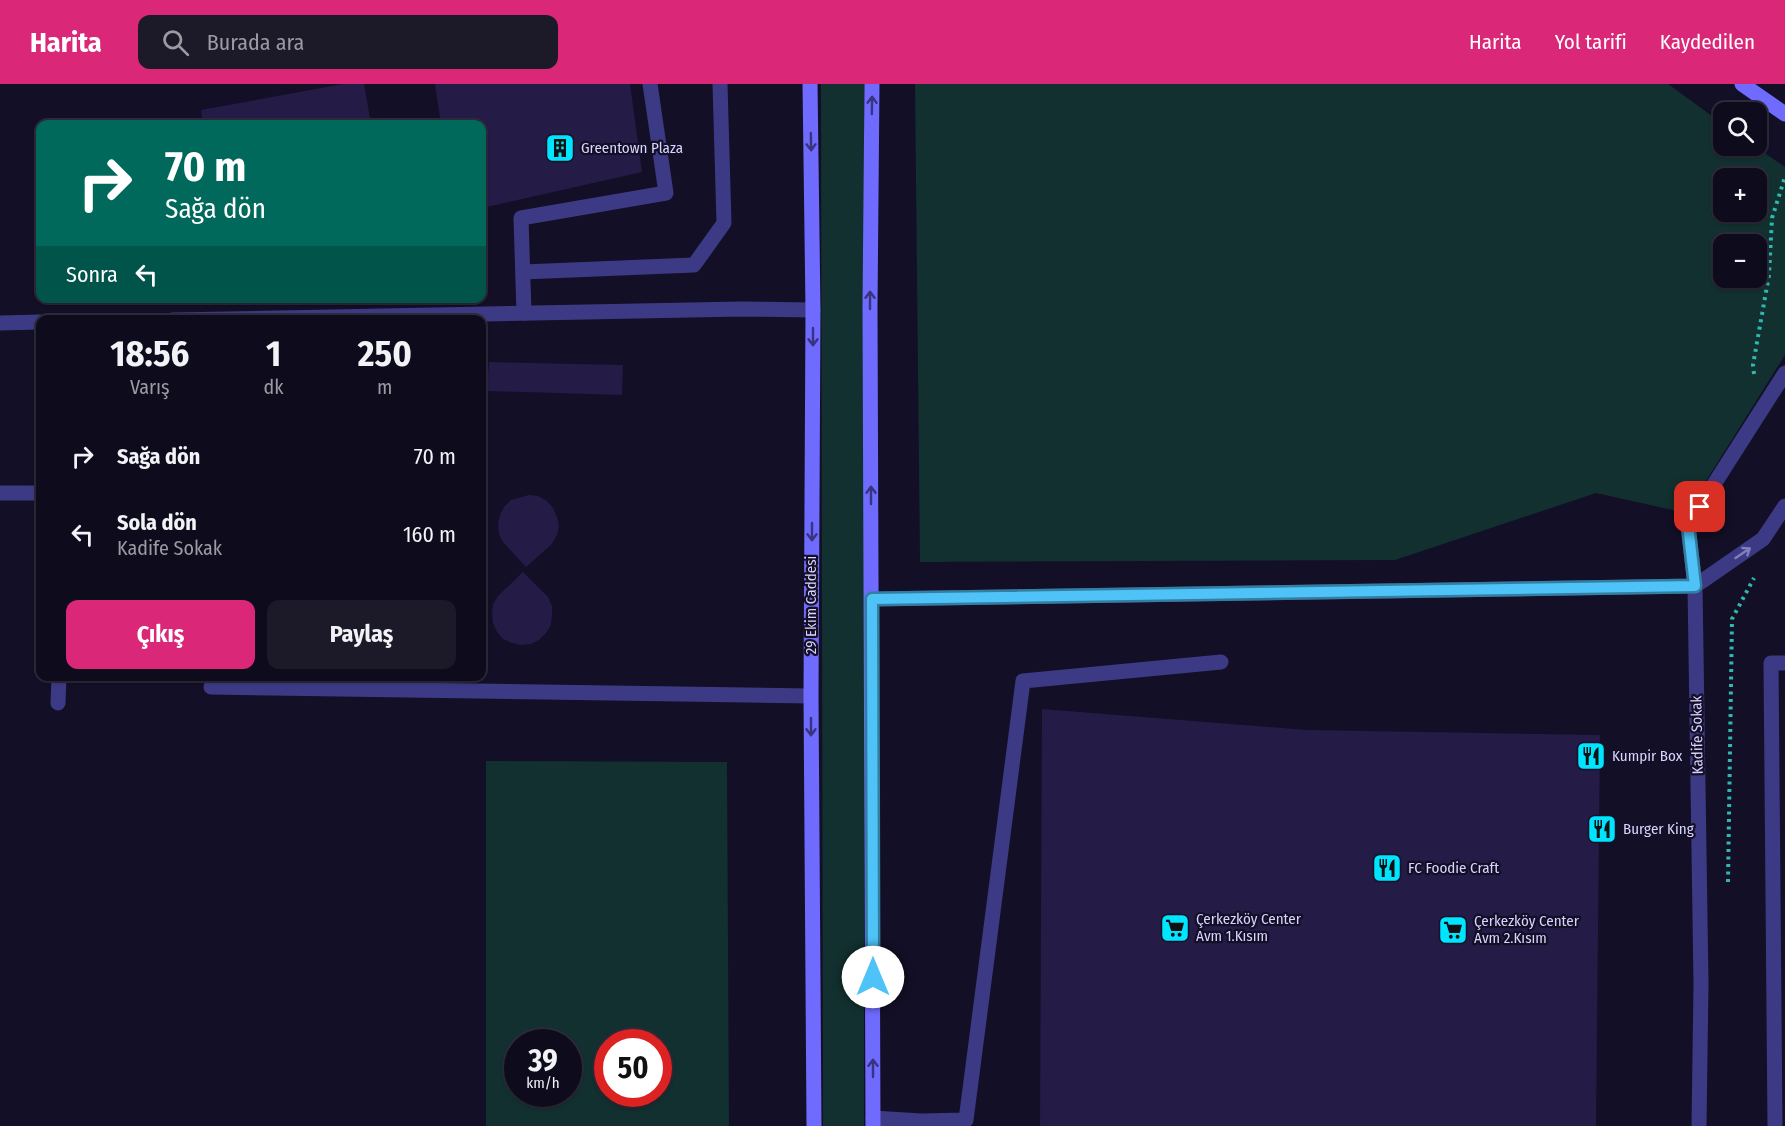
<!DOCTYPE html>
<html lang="tr">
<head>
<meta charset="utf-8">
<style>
	:root { --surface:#0e0b1c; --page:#1c1929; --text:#f1f3f6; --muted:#9b9ba3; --line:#2e2b3b; --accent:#db2777 }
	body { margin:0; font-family:"Fira Sans Condensed",sans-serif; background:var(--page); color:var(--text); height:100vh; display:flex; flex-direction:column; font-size:22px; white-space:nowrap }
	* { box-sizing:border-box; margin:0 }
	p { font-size:20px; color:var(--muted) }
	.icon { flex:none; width:33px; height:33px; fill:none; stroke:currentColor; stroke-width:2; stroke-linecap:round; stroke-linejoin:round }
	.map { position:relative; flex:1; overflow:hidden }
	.drawer { position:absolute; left:36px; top:231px; width:450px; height:366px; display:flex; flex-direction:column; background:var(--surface); border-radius:12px; box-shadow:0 2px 4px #0004,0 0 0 2px var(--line) }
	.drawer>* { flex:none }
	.hud { position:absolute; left:36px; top:36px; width:450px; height:183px; border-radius:12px; box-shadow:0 2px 4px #0004,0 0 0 2px var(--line); background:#00695c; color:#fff; overflow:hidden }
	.fabs { position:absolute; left:1713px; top:18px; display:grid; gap:12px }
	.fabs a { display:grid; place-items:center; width:54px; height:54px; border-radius:12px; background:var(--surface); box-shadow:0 2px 4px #0004,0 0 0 2px var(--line); font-size:30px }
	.speed { position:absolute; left:504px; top:945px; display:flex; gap:12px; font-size:30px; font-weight:700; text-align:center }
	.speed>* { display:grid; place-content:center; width:78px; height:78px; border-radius:50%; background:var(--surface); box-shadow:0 2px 4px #0004,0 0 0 2px var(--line); line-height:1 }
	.speed small { font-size:15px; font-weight:400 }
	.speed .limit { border:9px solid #d22; background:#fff; color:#111 }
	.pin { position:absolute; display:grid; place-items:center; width:51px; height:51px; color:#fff; margin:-26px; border-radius:12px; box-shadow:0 3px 9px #0006 }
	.me { position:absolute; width:66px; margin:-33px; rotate:0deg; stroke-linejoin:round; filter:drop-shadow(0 0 4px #0008) }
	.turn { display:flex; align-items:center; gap:21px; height:126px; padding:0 30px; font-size:27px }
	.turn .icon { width:78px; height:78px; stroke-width:2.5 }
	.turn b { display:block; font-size:42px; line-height:51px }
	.then { display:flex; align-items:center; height:57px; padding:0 30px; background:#0003; gap:12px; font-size:22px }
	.eta { display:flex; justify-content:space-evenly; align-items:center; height:102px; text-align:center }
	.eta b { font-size:36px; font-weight:700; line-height:42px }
	.cta { display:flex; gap:12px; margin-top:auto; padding:12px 30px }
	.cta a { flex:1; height:69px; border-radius:12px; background:var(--accent); color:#fff; font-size:24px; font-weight:700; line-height:69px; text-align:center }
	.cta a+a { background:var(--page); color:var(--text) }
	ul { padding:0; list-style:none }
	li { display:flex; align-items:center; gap:18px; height:78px; padding:0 30px }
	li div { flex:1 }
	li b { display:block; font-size:22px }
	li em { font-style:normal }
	header { display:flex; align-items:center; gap:36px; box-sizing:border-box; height:84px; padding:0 30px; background:var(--accent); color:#fff }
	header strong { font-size:28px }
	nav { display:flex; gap:33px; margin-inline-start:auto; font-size:21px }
	.search { width:420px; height:54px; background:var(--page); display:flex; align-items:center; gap:15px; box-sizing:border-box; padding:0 21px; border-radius:12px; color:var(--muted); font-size:22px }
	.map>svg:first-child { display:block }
	.green { fill:#12302f; fill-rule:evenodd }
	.building { fill:#241b47 }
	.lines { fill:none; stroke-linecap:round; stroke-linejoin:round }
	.path { stroke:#2fb8b0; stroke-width:4; stroke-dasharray:3 4.5; stroke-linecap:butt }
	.lane { stroke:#3d3a85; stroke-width:15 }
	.street { stroke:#3d3a85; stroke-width:15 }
	.secondary { stroke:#6f6bff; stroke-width:15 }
	.oneway { stroke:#38347d }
	.oneway2 { stroke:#837fbc }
	.route-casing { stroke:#337fa1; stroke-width:15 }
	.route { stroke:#4fc3f7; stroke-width:10 }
	.labels { text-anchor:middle; stroke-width:4.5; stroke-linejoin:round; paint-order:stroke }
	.poi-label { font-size:15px; fill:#d9d4ff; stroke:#130f26; text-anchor:start }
	.street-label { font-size:15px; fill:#d9d4ff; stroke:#130f26 }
</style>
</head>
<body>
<header>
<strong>Harita</strong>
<div class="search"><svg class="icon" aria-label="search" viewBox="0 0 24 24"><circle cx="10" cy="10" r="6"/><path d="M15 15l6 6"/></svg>Burada ara</div>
<nav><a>Harita</a><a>Yol tarifi</a><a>Kaydedilen</a></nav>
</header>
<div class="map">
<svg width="1785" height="1042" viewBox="0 0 1785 1042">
	<rect width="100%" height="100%" fill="#130f26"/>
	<g class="green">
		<path d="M821 0H864V1042H823Z"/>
		<path d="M915 0H1668L1723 40 1724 62H1754L1785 83V271L1686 429 1596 409 1395 476 920 478ZM1724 94H1756V128H1724ZM1724 160H1756V194H1724Z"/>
		<path d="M486 677 727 678 729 1042H486ZM568 958V1010H518V958ZM658 958V1010H608V958Z"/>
	</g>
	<g class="building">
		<path d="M343 0H364L371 40H203L201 26Z"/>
		<path d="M435 0H630L642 88 482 124V40H441Z"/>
		<path d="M489 278 623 281 622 311 487 307Z"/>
		<path d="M529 411 538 412 547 417 553 424 557 433 559 442 557 451 552 460 526 483 503 458 499 450 498 440 500 431 504 423 511 416Z"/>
		<path d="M523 488 548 513 552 522V531L551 541 546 549 539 556 531 560 521 561 512 559 503 555 497 548 493 539 492 529 493 520 498 512Z"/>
		<path d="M1042 625 1307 646 1600 651 1596 1042H1040Z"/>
	</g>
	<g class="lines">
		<g class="path">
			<path d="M1754 290 1753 281 1769 191 1772 134 1785 93"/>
			<path d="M1728 798 1732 535 1754 494"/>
		</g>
		<g class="lane">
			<path d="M523 188 694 181 724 139 720 0"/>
			<path d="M524 229 521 134 666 109 650 0"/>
			<path d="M0 409H40"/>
			<path d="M211 603 811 612"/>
			<path d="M58 619 59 592"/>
			<path d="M873 1034 921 1037 966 1036 1023 597 1221 578"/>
			<path d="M1775 1042 1771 579H1785"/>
		</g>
		<g class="street">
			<path d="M172 236 742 225 813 226"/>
			<path d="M0 239 40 238"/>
			<path d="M872 515 1695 502 1763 455 1785 422"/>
			<path d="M1699 1042 1701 900 1695 502 1688 441 1785 289"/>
		</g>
		<g class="secondary">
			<path d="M810 0 813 226 811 612 814 1042"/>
			<path d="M872 0 870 223 873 1042"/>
			<path d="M1742 0 1785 30"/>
		</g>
	</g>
	<defs><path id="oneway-shaft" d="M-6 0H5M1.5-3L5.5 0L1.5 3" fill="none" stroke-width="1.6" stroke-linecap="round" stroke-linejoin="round" transform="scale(1.5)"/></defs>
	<g class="oneway">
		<use href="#oneway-shaft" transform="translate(872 21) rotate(-89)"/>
		<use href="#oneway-shaft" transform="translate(811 58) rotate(89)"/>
		<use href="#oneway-shaft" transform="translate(870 216) rotate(-90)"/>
		<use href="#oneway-shaft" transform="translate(813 253) rotate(90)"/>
		<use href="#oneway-shaft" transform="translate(871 411) rotate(-90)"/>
		<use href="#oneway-shaft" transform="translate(812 448) rotate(90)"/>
		<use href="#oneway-shaft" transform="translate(811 643) rotate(90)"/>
		<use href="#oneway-shaft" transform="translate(873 984) rotate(-90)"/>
	</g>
	<use class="oneway2" href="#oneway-shaft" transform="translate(1743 469) rotate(-34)"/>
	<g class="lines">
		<g class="route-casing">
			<path id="route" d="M873 893 872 515 1695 502 1688 441 1700 423"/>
		</g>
		<use href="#route" class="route"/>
	</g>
	<defs>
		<g id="building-square" transform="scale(1.5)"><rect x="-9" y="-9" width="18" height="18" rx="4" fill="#00e5ff" stroke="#130f26"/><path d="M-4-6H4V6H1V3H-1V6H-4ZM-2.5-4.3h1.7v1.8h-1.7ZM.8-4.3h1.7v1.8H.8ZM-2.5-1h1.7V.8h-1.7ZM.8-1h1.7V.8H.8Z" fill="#111"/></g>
		<g id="restaurant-square" transform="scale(1.5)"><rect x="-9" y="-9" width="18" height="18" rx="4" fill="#00e5ff" stroke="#130f26"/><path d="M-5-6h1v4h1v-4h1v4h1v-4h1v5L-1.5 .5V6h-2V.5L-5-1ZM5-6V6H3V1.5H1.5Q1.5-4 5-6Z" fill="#111"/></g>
		<g id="supermarket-square" transform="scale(1.5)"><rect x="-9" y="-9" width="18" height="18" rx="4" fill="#00e5ff" stroke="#130f26"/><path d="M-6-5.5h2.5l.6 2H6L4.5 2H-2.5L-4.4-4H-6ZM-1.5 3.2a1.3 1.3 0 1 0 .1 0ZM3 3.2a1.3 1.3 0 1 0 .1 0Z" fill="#111"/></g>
	</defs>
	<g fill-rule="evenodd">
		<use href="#building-square" x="560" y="64"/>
		<use href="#restaurant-square" x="1591" y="672"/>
		<use href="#restaurant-square" x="1602" y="745"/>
		<use href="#restaurant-square" x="1387" y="784"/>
		<use href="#supermarket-square" x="1175" y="844"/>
		<use href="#supermarket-square" x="1453" y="846"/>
	</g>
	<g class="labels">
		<g class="poi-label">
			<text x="581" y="69">Greentown Plaza</text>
			<text x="1612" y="677">Kumpir Box</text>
			<text x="1623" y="750">Burger King</text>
			<text x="1408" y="789">FC Foodie Craft</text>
			<text x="1196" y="840">Çerkezköy Center<tspan x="1196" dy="17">Avm 1.Kısım</tspan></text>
			<text x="1474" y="842">Çerkezköy Center<tspan x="1474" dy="17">Avm 2.Kısım</tspan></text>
		</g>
		<g class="street-label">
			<text transform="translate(811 521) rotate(-90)" y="5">29 Ekim Caddesi</text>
			<text transform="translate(1697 651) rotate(-91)" y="5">Kadife Sokak</text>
		</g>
	</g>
</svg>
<div class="fabs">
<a><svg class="icon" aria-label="search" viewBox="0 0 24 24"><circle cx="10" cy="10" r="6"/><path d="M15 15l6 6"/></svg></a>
<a>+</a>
<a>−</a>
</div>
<div class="speed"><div>39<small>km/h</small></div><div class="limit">50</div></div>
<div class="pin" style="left:1700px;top:423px;background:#d93025"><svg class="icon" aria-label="arrive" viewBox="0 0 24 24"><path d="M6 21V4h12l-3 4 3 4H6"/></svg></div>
<svg class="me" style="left:873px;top:893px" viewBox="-20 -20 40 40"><circle r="19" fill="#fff"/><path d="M0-13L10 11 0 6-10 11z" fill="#4fc3f7"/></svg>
<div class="hud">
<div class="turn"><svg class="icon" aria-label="right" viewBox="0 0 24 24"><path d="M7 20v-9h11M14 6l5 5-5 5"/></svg><div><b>70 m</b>Sağa dön</div></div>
<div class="then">Sonra<svg class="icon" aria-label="left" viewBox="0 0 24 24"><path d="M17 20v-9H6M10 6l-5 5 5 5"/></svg></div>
</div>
<section class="drawer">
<div class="eta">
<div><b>18:56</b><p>Varış</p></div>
<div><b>1</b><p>dk</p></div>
<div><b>250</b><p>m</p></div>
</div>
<ul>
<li><svg class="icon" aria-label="right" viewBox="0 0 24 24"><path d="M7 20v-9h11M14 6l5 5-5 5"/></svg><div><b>Sağa dön</b></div><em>70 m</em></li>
<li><svg class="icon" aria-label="left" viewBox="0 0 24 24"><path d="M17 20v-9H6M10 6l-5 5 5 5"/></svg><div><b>Sola dön</b><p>Kadife Sokak</p></div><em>160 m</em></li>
</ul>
<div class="cta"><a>Çıkış</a><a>Paylaş</a></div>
</section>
</div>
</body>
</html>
